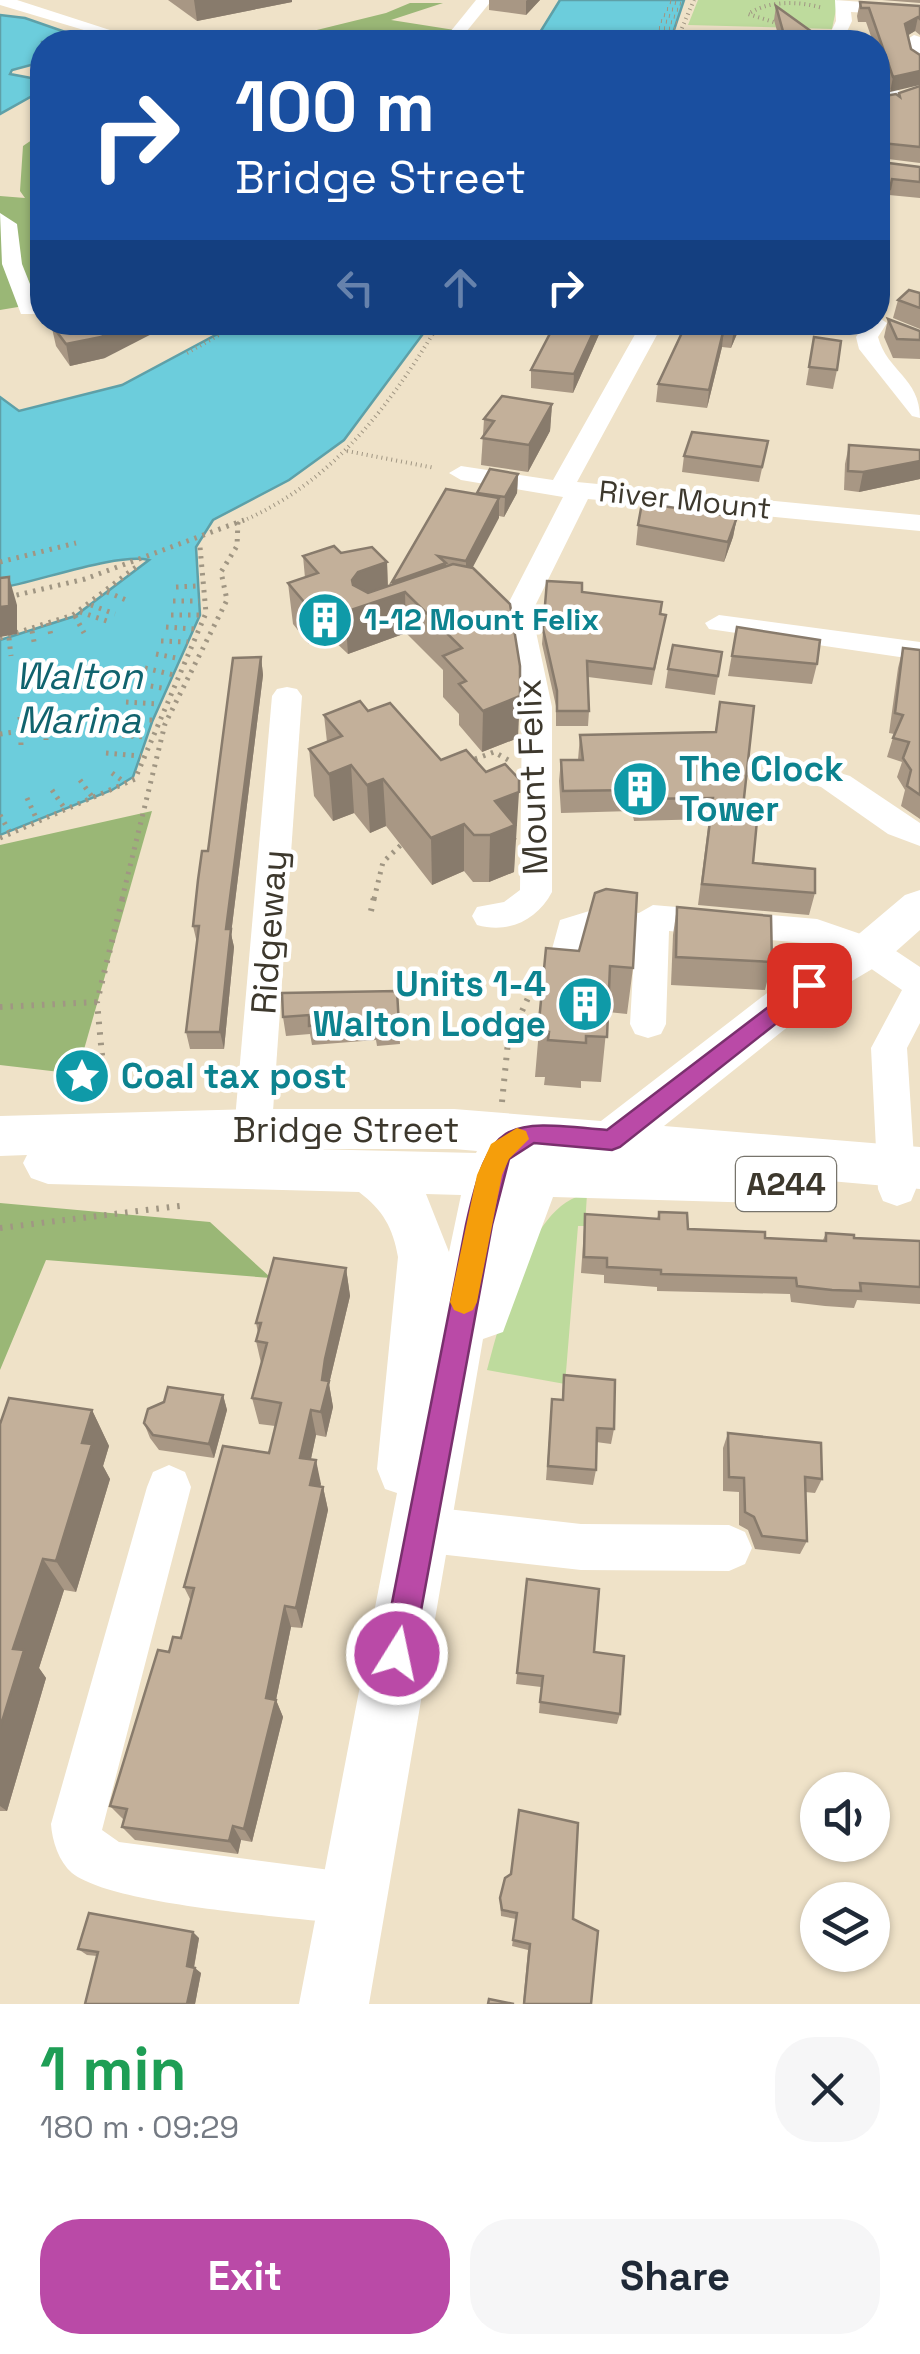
<!DOCTYPE html>
<html lang="en">
<head>
<meta charset="utf-8">
<style>
	:root { --surface:#fff; --page:#f6f6f7; --text:#1f2937; --muted:#747a83; --accent:#ba4aa7 }
	body { margin:0; font-family:"Space Grotesk",sans-serif; background:var(--page); color:var(--text); height:100vh; display:flex; flex-direction:column; font-size:38px; white-space:nowrap }
	* { box-sizing:border-box; margin:0 }
	p { font-size:32px; color:var(--muted) }
	.icon { flex:none; width:55px; height:55px; fill:none; stroke:currentColor; stroke-width:2; stroke-linecap:round; stroke-linejoin:round }
	.map { position:relative; height:2004px; overflow:hidden }
	.drawer { display:flex; flex-direction:column; background:var(--surface); flex:1 }
	.drawer>* { flex:none }
	.banner { position:absolute; left:30px; top:30px; width:860px; height:305px; border-radius:40px; box-shadow:0 2px 8px #0004; background:#1a4fa0; color:#fff; overflow:hidden }
	.buttons { position:absolute; left:800px; top:1772px; display:grid; gap:20px }
	.buttons a { display:grid; place-items:center; width:90px; height:90px; border-radius:50%; background:var(--surface); box-shadow:0 2px 8px #0004; font-size:50px }
	.pin { position:absolute; display:grid; place-items:center; width:85px; height:85px; color:#fff; margin:-42px; border-radius:20px; box-shadow:0 5px 15px #0006 }
	.me { position:absolute; width:110px; margin:-55px; rotate:10deg; stroke-linejoin:round; filter:drop-shadow(0 0 8px #0008) }
	.turn { display:flex; align-items:center; gap:35px; height:210px; padding:0 40px; font-size:45px }
	.turn .icon { width:130px; height:130px; stroke-width:2.5 }
	.turn b { display:block; font-size:70px; line-height:85px }
	.lanes { display:flex; align-items:center; height:95px; padding:0 40px; background:#0003; justify-content:center; gap:50px; direction:ltr }
	.lanes .off { opacity:.35 }
	.round { display:grid; place-items:center; flex:none; width:105px; height:105px; border-radius:40px; background:var(--page) }
	.head { display:flex; align-items:center; justify-content:space-between; height:170px; padding:0 40px }
	h1 { font-size:60px; font-weight:600; line-height:75px; color:#1e9e55 }
	.primary-button { display:flex; gap:20px; margin-top:auto; padding:20px 40px }
	.primary-button a { flex:1; height:115px; border-radius:40px; background:var(--accent); color:#fff; font-size:40px; font-weight:600; line-height:115px; text-align:center }
	.primary-button a+a { background:var(--page); color:var(--text) }
	.map>svg:first-child { display:block }
	.green { fill:#bedb9d }
	.forest { fill:#9ab776 }
	.water { fill:#6ccddc; stroke:#5ea0a8; stroke-width:2.5 }
	.lines { fill:none; stroke-linecap:round; stroke-linejoin:round }
	.path-far2 { stroke:#a09683; stroke-width:4; stroke-dasharray:1 4; stroke-linecap:butt }
	.path-far1 { stroke:#a09683; stroke-width:5; stroke-dasharray:2.5 6; stroke-linecap:butt }
	.path { stroke:#a09683; stroke-width:6; stroke-dasharray:2.5 8; stroke-linecap:butt }
	.minor { fill:#fff; fill-rule:evenodd }
	.major { fill:#fff; fill-rule:evenodd }
	.wall { fill:#a89784 }
	.shaded-wall { fill:#887b6c }
	.building { fill:#c3b09a; stroke:#887b6c; stroke-width:2.5 }
	.route { fill:#ba4aa7; stroke:#79306d; stroke-width:2.5 }
	.slow { fill:#f59e0b }
	.labels { text-anchor:middle; stroke-width:9; stroke-linejoin:round; paint-order:stroke }
	.far-street-label { font-size:30px; fill:#3d382d; stroke:#fff }
	.far-culture-label { font-size:30px; font-weight:bold; fill:#0d838f; stroke:#fff; text-anchor:start }
	.shield { fill:#fff; stroke:#77746c; stroke-width:2.5 }
	.shield-label { font-size:32px; font-weight:bold; fill:#3d382d }
	.culture-label { font-size:35px; font-weight:bold; fill:#0d838f; stroke:#fff; text-anchor:start }
	.street-label { font-size:35px; fill:#3d382d; stroke:#fff }
	.water-label { font-size:38px; font-style:italic; fill:#11636e; stroke:#fff }
</style>
</head>
<body>
<div class="map">
<svg width="920" height="2004" viewBox="0 0 920 2004">
	<rect width="100%" height="100%" fill="#efe2c8"/>
	<g class="green">
		<path d="M698 0H838L832 29 688 25Z"/>
		<path d="M587 1194 585 1226H578L565 1384 487 1370C500 1321 530 1202 587 1194Z"/>
	</g>
	<g class="forest">
		<path d="M410 3H443L391 20 461 31 450 42H268L386 13Z"/>
		<path d="M42 133V303L0 310V196L25 198 20 191 23 146Z"/>
		<path d="M152 811 77 1074 0 1065V845Z"/>
		<path d="M0 1203 210 1222 271 1278 46 1260 0 1370Z"/>
	</g>
	<g class="water">
		<path d="M560 0H684L670 42H534Z"/>
		<path d="M0 15 25 18 94 42H42V62L12 70 10 74 42 80V85L32 96 0 114Z"/>
		<path d="M238 323H431L344 440 289 480 213 520 196 547 200 615 152 722 133 777 112 790 0 835V640L75 616 149 560C119 552 37 582 0 588V397L19 411 122 385Z"/>
	</g>
	<g class="lines">
		<g class="path-far2">
			<path d="M670 2 682 4"/>
			<path d="M667 9 680 10"/>
			<path d="M664 15 677 17"/>
			<path d="M661 21 678 23"/>
			<path d="M783 25 748 14C770 0 798 1 823 8"/>
			<path d="M659 28 676 29"/>
			<path d="M655 33 673 35"/>
			<path d="M655 38 671 39"/>
			<path d="M676 42 694 0"/>
			<path d="M187 353 242 322"/>
			<path d="M347 451 435 468"/>
			<path d="M238 523C332 484 390 406 440 322"/>
		</g>
		<g class="path-far1">
			<path d="M0 562 76 543"/>
			<path d="M176 587 198 586"/>
			<path d="M107 592 126 600"/>
			<path d="M0 599 85 579 244 520"/>
			<path d="M173 601H199"/>
			<path d="M91 605 115 614"/>
			<path d="M80 612 107 621"/>
			<path d="M171 615H200"/>
			<path d="M75 616 84 633"/>
			<path d="M48 623 52 639"/>
			<path d="M166 627 194 629"/>
			<path d="M32 631 35 647"/>
			<path d="M0 638 73 615 136 567"/>
			<path d="M9 638 11 656"/>
			<path d="M161 641 188 642"/>
			<path d="M156 654 181 659"/>
			<path d="M145 668 174 675"/>
			<path d="M134 683 167 689"/>
			<path d="M126 702 160 704"/>
			<path d="M46 713V740"/>
			<path d="M20 717 21 745"/>
			<path d="M124 719 153 720"/>
			<path d="M0 734 58 726"/>
			<path d="M114 735 147 737"/>
			<path d="M106 753 141 756"/>
			<path d="M467 762 494 752 510 761"/>
			<path d="M112 773 124 782"/>
			<path d="M80 780 93 798"/>
			<path d="M52 790 65 809"/>
			<path d="M27 798 37 820"/>
			<path d="M0 815 9 831"/>
			<path d="M0 838 135 779 206 613 200 547"/>
			<path d="M122 899 165 724 227 600 221 572 237 546 238 521"/>
			<path d="M374 899 383 862 403 843"/>
		</g>
		<g class="path">
			<path d="M371 911 374 897"/>
			<path d="M0 1007 97 1002"/>
			<path d="M105 1087 97 1002 123 897"/>
			<path d="M502 1102 508 1042 533 987"/>
			<path d="M0 1228 187 1205"/>
		</g>
		<g class="minor">
			<path d="M0 0H17L147 42H124L0 5Z"/>
			<path d="M476 0H492L458 42H442Z"/>
			<path d="M835 0 920 6V16L851 12 852 21 842 42H826L836 21Z"/>
			<path d="M914 35 920 37V67L912 62 906 40Z"/>
			<path d="M878 80 901 92V100H889L878 92Z"/>
			<path d="M0 213 17 224 22 264 40 309 37 314H21L2 264Z"/>
			<path d="M878 317 887 323 878 337C887 371 920 378 920 418L912 416 859 349 856 337 865 322H878Z"/>
			<path d="M642 322H664L577 482 920 515V531L588 499 535 606V627L552 707V892C537 920 509 934 477 925L472 916 477 907 504 902 520 890 522 707 507 627V606L563 497 461 480 449 473 461 466 553 480Z"/>
			<path d="M719 615 920 642V660L709 629 705 623Z"/>
			<path d="M287 687 297 689 302 696 270 1154 264 1165 251 1170 238 1165 232 1154 272 696 277 689Z"/>
			<path d="M780 755 850 776 920 823V846L888 834 821 787 769 772 765 765 769 758Z"/>
			<path d="M653 905 817 919 881 941 920 967V1023L907 1048 916 1189 911 1201 897 1206 883 1201 878 1189 871 1048 902 990 857 959 815 944 669 931 666 1024 661 1034 648 1038 635 1034 630 1024 635 936 600 932 587 937 573 987 561 991 549 987 544 978 560 920 599 908 639 913Z"/>
			<path d="M169 1465 185 1472 191 1487 102 1830 119 1842 353 1873 372 1880 379 1899 372 1918 353 1925C292 1917 114 1906 72 1873 59 1862 52 1841 51 1824L147 1487 153 1472Z"/>
			<path d="M420 1506 581 1524 729 1525 745 1532 752 1548 745 1564 729 1571 581 1570 420 1552 404 1545 397 1529 404 1513Z"/>
		</g>
		<path class="major" d="M920 890V930L884 962 825 997 664 1126 920 1147V1189L785 1177 788 1182 780 1197 763 1203 553 1197 503 1332 483 1339 369 2004H299L397 1493 385 1489 377 1469 398 1257C393 1228 383 1210 359 1192L48 1184 31 1178 23 1163 27 1155 0 1156V1116L254 1109H454L601 1121 793 973 854 938 905 895ZM309 1149H454L477 1151 476 1153ZM426 1194 461 1195 449 1252Z"/>
	</g>
	<g class="wall">
		<path d="M168 0H292V2L197 21Z"/>
		<path d="M489 0H540L526 15 489 10Z"/>
		<path d="M882 0H920V3Z"/>
		<path d="M860 2 920 6V35L915 31 908 35 890 92 878 55V42H873L866 22H858L857 16Z"/>
		<path d="M776 6 826 42H780L774 20Z"/>
		<path d="M878 80 879 97 898 96 899 93 920 86V163L880 158 881 162 920 167V198L889 195 887 205 878 204Z"/>
		<path d="M920 293V329L893 318 898 300Z"/>
		<path d="M888 319 920 331V359L893 358 884 337Z"/>
		<path d="M556 322H610L605 331 601 330 573 393 531 388V370Z"/>
		<path d="M687 322H742L731 348 722 347 707 408 656 402 658 384Z"/>
		<path d="M51 324 105 358 70 366 56 346Z"/>
		<path d="M814 337 837 370 833 389 806 385Z"/>
		<path d="M552 404 550 431 528 472 481 465 484 419Z"/>
		<path d="M768 441 759 482 682 472 684 456Z"/>
		<path d="M849 445 920 450V479L859 492 844 490 845 464Z"/>
		<path d="M518 474 517 493 504 517 499 516 472 568 518 738 482 752 459 725V714L443 697V670L406 633 348 654 330 637 309 644 293 624 288 583 305 578 303 556 341 553 387 562 388 586 392 585 477 495V493Z"/>
		<path d="M737 517 733 537 724 562 636 545 638 525Z"/>
		<path d="M547 581 582 592 662 602 661 614 666 615 652 685 588 677 589 711 588 726H556V706L542 644Z"/>
		<path d="M737 627 817 664 812 684 728 676Z"/>
		<path d="M903 648 920 650V819L901 806 905 790 897 777 902 762 887 757 894 734 889 733 898 668Z"/>
		<path d="M722 652 715 695 665 688 668 669Z"/>
		<path d="M261 657 263 675 231 934 234 947 224 1049H190L186 1032 197 943 193 926 208 851Z"/>
		<path d="M720 702 743 807 753 863 815 893 809 915 698 905 709 819 634 821 632 811 561 813 559 781 561 760H578L580 735 715 732Z"/>
		<path d="M368 711 441 760 517 839 515 840 514 872 489 882H473L464 871 432 885 386 826 370 833 354 813 333 821 314 796 309 749 327 742 324 715Z"/>
		<path d="M677 907 772 962 765 990 671 985 673 935Z"/>
		<path d="M546 948 633 968 627 1014 608 1012 601 1082 581 1081V1088L544 1085 545 1077H535Z"/>
		<path d="M397 991 400 1044 377 1046 376 1040 312 1045 310 1034 286 1036 283 1017Z"/>
		<path d="M659 1212 688 1229 765 1238 823 1240 826 1233 854 1238 920 1241V1304L857 1300 854 1308 825 1306 791 1302 790 1294 657 1291V1287L604 1283V1275L581 1273 585 1214 657 1219Z"/>
		<path d="M346 1268 350 1296 329 1384 333 1407 326 1437 316 1435 311 1459 316 1460 320 1486 323 1487 328 1510 302 1628 291 1627 276 1700 283 1717 252 1842 241 1840 238 1854 135 1840 122 1827 124 1820 110 1806 169 1652 181 1638 191 1601 184 1587 269 1453 275 1426 259 1424 252 1398 261 1363 256 1341 258 1333 256 1323Z"/>
		<path d="M564 1375 614 1429 611 1444 596 1442V1470L593 1485 546 1480 552 1399 562 1400Z"/>
		<path d="M223 1395 227 1410 214 1458 159 1450 150 1438 144 1423Z"/>
		<path d="M92 1410 109 1446 103 1466 110 1479 76 1592 64 1590 39 1668 46 1678 7 1811H0V1424Z"/>
		<path d="M728 1433 822 1479 815 1493 805 1492 807 1541 800 1554 755 1549 748 1530 739 1525V1492L723 1491V1448Z"/>
		<path d="M527 1579 594 1652 620 1714 617 1724 539 1713 541 1687 516 1684Z"/>
		<path d="M500 1898 573 1919 591 2004H523L528 1950 512 1946 516 1919 501 1916Z"/>
		<path d="M199 1938 194 1968 201 1973 195 2004H85L97 1956 87 1955 78 1949Z"/>
	</g>
	<g class="shaded-wall">
		<path d="M194 0H292V2L197 21Z"/>
		<path d="M527 0H540L526 15V1Z"/>
		<path d="M918 17 915 31 902 39 905 24Z"/>
		<path d="M920 71V85L890 92 893 77Z"/>
		<path d="M129 322H175L105 358 70 366 66 344Z"/>
		<path d="M598 322H602L601 330 573 393 574 374Z"/>
		<path d="M737 322H742L731 348 734 329Z"/>
		<path d="M724 328 722 347 707 408 709 390Z"/>
		<path d="M552 404 550 431 528 472 529 445Z"/>
		<path d="M920 461V479L859 492 863 472Z"/>
		<path d="M518 474 517 493 504 517 505 497Z"/>
		<path d="M499 498V518L466 580V561Z"/>
		<path d="M737 517 733 537 724 562 728 542Z"/>
		<path d="M387 562 388 597 393 596 392 582 446 563V582L405 592 406 633 348 654 345 612 352 580 358 572Z"/>
		<path d="M9 577 17 605V634L0 637V607Z"/>
		<path d="M327 595 330 637 309 644 305 603Z"/>
		<path d="M261 657 263 675 231 934 234 947 224 1049 220 1032 226 929Z"/>
		<path d="M520 696 518 738 482 752 483 711Z"/>
		<path d="M351 765 354 813 333 821 329 774Z"/>
		<path d="M383 779 386 826 370 833 367 785Z"/>
		<path d="M519 792 514 872 489 882 490 835 495 801Z"/>
		<path d="M464 824V871L432 885 431 838Z"/>
		<path d="M346 1268 350 1296 329 1384 333 1407 326 1437 321 1412 322 1380 325 1359Z"/>
		<path d="M223 1395 227 1410 214 1458 209 1444Z"/>
		<path d="M92 1410 109 1446 103 1466 110 1479 76 1592 56 1561 82 1443Z"/>
		<path d="M311 1410 316 1435 306 1482 300 1458Z"/>
		<path d="M316 1460 321 1484 315 1508 310 1485Z"/>
		<path d="M323 1487 328 1510 302 1628 296 1608Z"/>
		<path d="M43 1559 64 1590 39 1668 46 1678 7 1811 0 1806V1728L13 1649Z"/>
		<path d="M285 1606 291 1627 276 1700 283 1717 252 1842 244 1829 266 1698Z"/>
		<path d="M233 1826 241 1840 238 1854 229 1841Z"/>
		<path d="M193 1932 199 1938 193 1972 187 1966Z"/>
		<path d="M195 1968 201 1973 195 2004H187Z"/>
	</g>
	<g class="building">
		<path d="M860 2 920 6V19L918 17 905 24 911 49 920 55V71L893 77 869 8H861Z"/>
		<path d="M776 6 826 42H786Z"/>
		<path d="M878 80 879 81V97L896 94 900 97 899 93 920 86V147L882 143 878 148Z"/>
		<path d="M878 152 881 162 920 167V182L892 179 890 189 878 188Z"/>
		<path d="M909 290 920 293V308L898 300Z"/>
		<path d="M888 319 920 331V340L897 339Z"/>
		<path d="M54 322H129L101 337 66 344 51 324Z"/>
		<path d="M556 322H598L574 374 531 370Z"/>
		<path d="M687 322H737L734 329 724 328 709 390 658 384Z"/>
		<path d="M814 337 841 341 837 370 809 367Z"/>
		<path d="M502 396 552 404 529 445 482 438 494 421 484 419Z"/>
		<path d="M692 432 768 441 762 467 684 456Z"/>
		<path d="M849 445 920 450V461L863 472 848 471Z"/>
		<path d="M490 469 518 474 505 497 477 493Z"/>
		<path d="M446 489 499 498 466 561 438 556 446 563 392 582Z"/>
		<path d="M642 503 737 517 728 542 638 525Z"/>
		<path d="M334 546 341 553 372 547 387 562 358 572 352 580 353 585 368 593 453 564 473 568 510 604 520 666V696L483 711 459 684 466 681 443 656 462 648 405 592 345 612 327 595 305 603 288 583 318 573 303 556Z"/>
		<path d="M9 577V606L0 607V578Z"/>
		<path d="M547 581 582 583V592L662 602 660 614 666 615 654 669 587 661 589 711H557V691L543 629Z"/>
		<path d="M737 627 820 640 817 664 732 656Z"/>
		<path d="M673 645 722 652 718 676 668 669Z"/>
		<path d="M903 648 920 650V795L907 786 911 770 903 758 909 742 893 738 903 715 895 713Z"/>
		<path d="M261 657 226 929H231L220 1032H186L199 926H193L198 880 202 851H208L233 658Z"/>
		<path d="M360 701 368 711 390 703 441 760 466 750 486 772 505 764 519 779V792L495 801 515 825 490 835H474L464 824 431 838 383 779 367 785 351 765 329 774 309 749 342 736 324 715Z"/>
		<path d="M720 702 754 706 743 807 758 810 753 863 815 869V893L702 884 713 798 637 799 635 790 563 791 561 760H583L580 735 716 732Z"/>
		<path d="M606 889 637 893 633 968 610 966 607 1037 586 1036V1043L548 1040 549 1032H538L546 948 579 951 595 893Z"/>
		<path d="M677 907 771 916 772 962 676 957Z"/>
		<path d="M397 991 399 1025 375 1027V1022L309 1026V1015L283 1017 282 993Z"/>
		<path d="M659 1212 687 1213 688 1229 765 1232V1238L826 1241V1233L854 1235V1238L920 1241V1287L860 1283 861 1291 832 1290 797 1286 796 1278 661 1274V1270L607 1267V1258L584 1257 585 1214 659 1219Z"/>
		<path d="M274 1258 346 1268 325 1359 322 1380 329 1381 321 1412 311 1410 300 1458 316 1460 310 1485 323 1487 296 1608 285 1606 266 1698 276 1700 244 1829 233 1826 229 1841 122 1827 127 1809 110 1806 158 1650 169 1652 173 1637 181 1638 194 1588 184 1587 223 1446 269 1453 281 1403 252 1398 267 1343 256 1341 261 1323H256Z"/>
		<path d="M564 1375 615 1380 614 1429 597 1428 596 1470 548 1466 552 1399 563 1400Z"/>
		<path d="M168 1387 223 1395 209 1444 153 1435 144 1423 148 1409 164 1402Z"/>
		<path d="M9 1398 92 1410 82 1443 92 1444 56 1561 43 1559 13 1649 24 1650 0 1728V1424Z"/>
		<path d="M728 1433 821 1443 822 1479 805 1477 807 1541 762 1536 754 1517 745 1512 744 1478 729 1477Z"/>
		<path d="M527 1579 599 1589 594 1652 624 1656 620 1714 540 1702 543 1676 517 1673Z"/>
		<path d="M519 1810 578 1823 573 1919 598 1931 591 2004H524L530 1944 513 1940 517 1913 502 1910 500 1898 505 1878 511 1874Z"/>
		<path d="M89 1913 193 1932 187 1966 195 1968 187 2004H85L98 1952 78 1949Z"/>
		<path d="M489 1999 514 2004H488Z"/>
	</g>
	<path class="route" d="M809 976 821 985 817 991 620 1147 612 1150 534 1143 509 1159 492 1225 413 1654 408 1664 397 1669 386 1664 382 1654 466 1225C490 1117 504 1120 607 1130Z"/>
	<path class="slow" d="M517 1128 526 1131 529 1139 509 1159 502 1175 477 1302 473 1310 464 1314 454 1310 450 1302 477 1175 491 1144Z"/>
	<defs>
		<g id="building-disc" transform="scale(2.875)"><circle r="9.5" fill="#0f9aa8" stroke="#fff"/><path d="M-4-6H4V6H1V3H-1V6H-4ZM-2.5-4.3h1.7v1.8h-1.7ZM.8-4.3h1.7v1.8H.8ZM-2.5-1h1.7V.8h-1.7ZM.8-1h1.7V.8H.8Z" fill="#fff"/></g>
		<g id="sight-disc" transform="scale(2.875)"><circle r="9.5" fill="#0f9aa8" stroke="#fff"/><path d="M0-6L1.8-2.2L6-1.7L2.9 1.2L3.7 5.4L0 3.3L-3.7 5.4L-2.9 1.2L-6-1.7L-1.8-2.2Z" fill="#fff"/></g>
	</defs>
	<g fill-rule="evenodd">
		<use href="#building-disc" x="325" y="620"/>
		<use href="#building-disc" x="640" y="789"/>
		<use href="#building-disc" x="585" y="1004"/>
		<use href="#sight-disc" x="82" y="1076"/>
	</g>
	<g class="labels">
		<g class="far-street-label">
			<text transform="translate(685 500) rotate(6)" y="10">River Mount</text>
		</g>
		<g class="far-culture-label">
			<text x="364" y="630">1-12 Mount Felix</text>
		</g>
		<rect class="shield" x="736" y="1157" width="100" height="54" rx="8"/>
		<g class="shield-label">
			<text x="786" y="1195">A244</text>
		</g>
		<g class="culture-label">
			<text x="679" y="781">The Clock<tspan x="679" dy="40">Tower</tspan></text>
			<text x="546" y="996" text-anchor="end">Units 1-4<tspan x="546" dy="40">Walton Lodge</tspan></text>
			<text x="121" y="1088">Coal tax post</text>
		</g>
		<g class="street-label">
			<text transform="translate(532 777) rotate(-92)" y="12">Mount Felix</text>
			<text transform="translate(269 932) rotate(-86)" y="12">Ridgeway</text>
			<text x="346" y="1142">Bridge Street</text>
		</g>
		<g class="water-label">
			<text x="79" y="689">Walton<tspan x="79" dy="44">Marina</tspan></text>
		</g>
	</g>
</svg>
<div class="buttons">
<a><svg class="icon" aria-label="sound" viewBox="0 0 24 24"><path d="M4 9h4l5-4v14l-5-4H4zM17 9q2 3 0 6"/></svg></a>
<a><svg class="icon" aria-label="layers" viewBox="0 0 24 24"><path d="M12 4l9 5-9 5-9-5zM3 14l9 5 9-5"/></svg></a>
</div>
<div class="pin" style="left:809px;top:985px;background:#d93025"><svg class="icon" aria-label="arrive" viewBox="0 0 24 24"><path d="M6 21V4h12l-3 4 3 4H6"/></svg></div>
<svg class="me" style="left:397px;top:1654px" viewBox="-20 -20 40 40"><circle r="17" fill="#ba4aa7" stroke="#fff" stroke-width="3"/><path d="M0-11L8 9 0 5-8 9z" fill="#fff"/></svg>
<div class="banner">
<div class="turn"><svg class="icon" aria-label="right" viewBox="0 0 24 24"><path d="M7 20v-9h11M14 6l5 5-5 5"/></svg><div><b>100 m</b>Bridge Street</div></div>
<div class="lanes"><svg class="icon off" aria-label="left" viewBox="0 0 24 24"><path d="M17 20v-9H6M10 6l-5 5 5 5"/></svg><svg class="icon off" aria-label="ahead" viewBox="0 0 24 24"><path d="M12 20V5M6 11l6-6 6 6"/></svg><svg class="icon" aria-label="right" viewBox="0 0 24 24"><path d="M7 20v-9h11M14 6l5 5-5 5"/></svg></div>
</div>
</div>
<section class="drawer">
<div class="head"><div><h1>1 min</h1><p>180 m · 09:29</p></div><a class="round"><svg class="icon" aria-label="close" viewBox="0 0 24 24"><path d="M6 6l12 12M18 6L6 18"/></svg></a></div>
<div class="primary-button"><a>Exit</a><a>Share</a></div>
</section>
</body>
</html>
